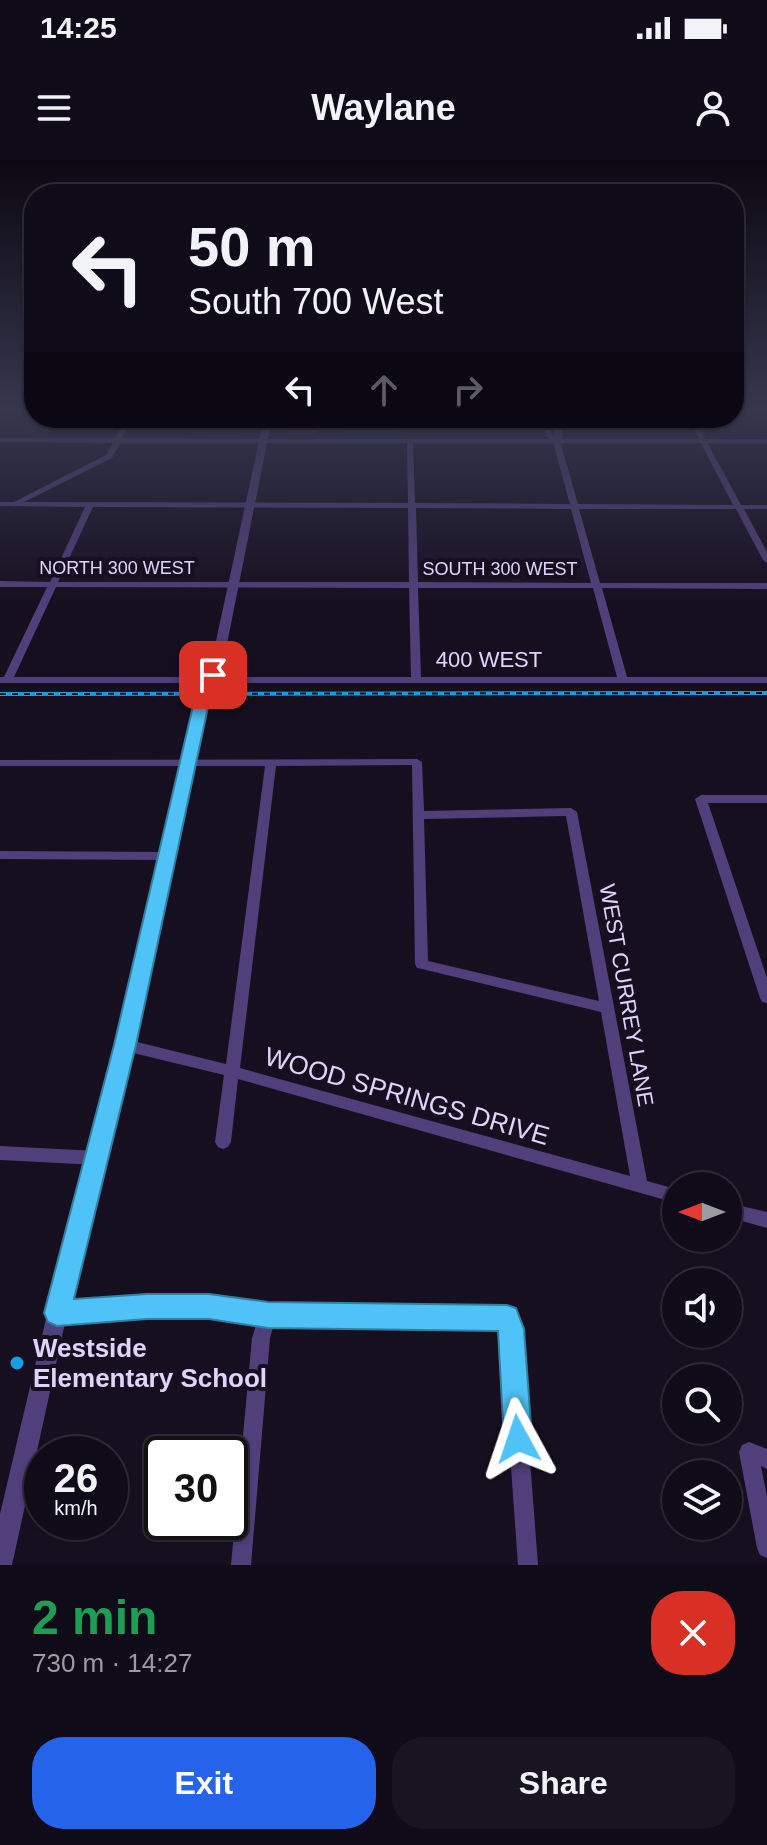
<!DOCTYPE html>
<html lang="en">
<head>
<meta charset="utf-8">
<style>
	:root { --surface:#100b18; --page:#191421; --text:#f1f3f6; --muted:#9c9ba2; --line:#302b37; --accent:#2563eb }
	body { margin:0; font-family:Helvetica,sans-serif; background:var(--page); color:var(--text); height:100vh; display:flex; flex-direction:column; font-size:30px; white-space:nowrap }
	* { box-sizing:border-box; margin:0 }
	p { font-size:26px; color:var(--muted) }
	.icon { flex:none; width:44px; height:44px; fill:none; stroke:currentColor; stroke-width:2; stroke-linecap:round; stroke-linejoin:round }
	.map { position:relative; height:1405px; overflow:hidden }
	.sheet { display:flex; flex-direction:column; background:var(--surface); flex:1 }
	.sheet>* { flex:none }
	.top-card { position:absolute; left:24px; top:24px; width:720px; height:244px; border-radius:32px; box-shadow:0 2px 6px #0004,0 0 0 2px var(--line); background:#100b18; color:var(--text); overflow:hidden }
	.needle { width:52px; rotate:270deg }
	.buttons { position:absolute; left:662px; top:1012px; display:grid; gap:16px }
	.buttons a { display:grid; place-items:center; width:80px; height:80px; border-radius:50%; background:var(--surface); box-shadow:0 2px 6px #0004,0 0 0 2px var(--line); font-size:40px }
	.speed { position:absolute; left:24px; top:1276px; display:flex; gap:16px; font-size:40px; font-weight:700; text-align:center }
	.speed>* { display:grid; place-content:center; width:104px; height:104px; border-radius:50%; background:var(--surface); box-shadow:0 2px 6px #0004,0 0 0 2px var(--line); line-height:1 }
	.speed small { font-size:20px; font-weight:400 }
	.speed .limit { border:4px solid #111; border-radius:12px; background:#fff; color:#111 }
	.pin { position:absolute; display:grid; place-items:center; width:68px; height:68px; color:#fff; margin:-34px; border-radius:16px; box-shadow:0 4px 12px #0006 }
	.me { position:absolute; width:88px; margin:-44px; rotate:355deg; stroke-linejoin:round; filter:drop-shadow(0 0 6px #0008) }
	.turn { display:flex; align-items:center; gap:28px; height:168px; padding:0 32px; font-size:36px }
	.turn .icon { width:104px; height:104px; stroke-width:2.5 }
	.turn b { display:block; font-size:56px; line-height:68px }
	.lanes { display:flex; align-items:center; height:76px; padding:0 32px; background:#0003; justify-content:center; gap:40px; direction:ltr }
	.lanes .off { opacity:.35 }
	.round { display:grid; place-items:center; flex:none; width:84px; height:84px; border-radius:32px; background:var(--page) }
	.summary { display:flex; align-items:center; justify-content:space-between; height:136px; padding:0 32px }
	h1 { font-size:48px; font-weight:700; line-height:60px; color:#1e9e55 }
	.button { display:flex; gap:16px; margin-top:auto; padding:16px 32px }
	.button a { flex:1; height:92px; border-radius:32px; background:var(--accent); color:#fff; font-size:32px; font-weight:700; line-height:92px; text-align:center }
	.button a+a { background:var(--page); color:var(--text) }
	.status { display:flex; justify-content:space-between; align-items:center; height:56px; padding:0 40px; background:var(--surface); direction:ltr }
	.status svg { height:22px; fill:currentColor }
	header { display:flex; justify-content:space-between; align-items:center; height:104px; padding:0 32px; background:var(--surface); font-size:36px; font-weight:700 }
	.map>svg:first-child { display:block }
	.green { fill:#13252a }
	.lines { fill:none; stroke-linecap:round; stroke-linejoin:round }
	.stream { stroke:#0e143b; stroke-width:2 }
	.minor { fill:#503f7b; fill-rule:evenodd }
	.tertiary { fill:#503f7b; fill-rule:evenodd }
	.rail-casing { stroke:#179de3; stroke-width:4 }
	.rail { stroke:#160f20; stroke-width:2; stroke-dasharray:6; stroke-linecap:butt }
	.wall { fill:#3a2a4c }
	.building { fill:#4c3c5f; stroke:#635477; stroke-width:2 }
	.route { fill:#4fc3f7; stroke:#337fa1; stroke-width:2 }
	.poi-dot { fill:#179de3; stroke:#160f20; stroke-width:3 }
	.labels { text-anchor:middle; stroke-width:8; stroke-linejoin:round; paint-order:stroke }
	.far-street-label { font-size:18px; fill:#e1d3fb; stroke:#160f20 }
	.street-label { font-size:22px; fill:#e1d3fb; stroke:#160f20 }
	.near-street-label { font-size:26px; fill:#e1d3fb; stroke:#160f20 }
	.near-poi-label { font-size:26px; font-weight:bold; fill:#e1d3fb; stroke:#160f20; text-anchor:start }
</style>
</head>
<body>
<div class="status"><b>14:25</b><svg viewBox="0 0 49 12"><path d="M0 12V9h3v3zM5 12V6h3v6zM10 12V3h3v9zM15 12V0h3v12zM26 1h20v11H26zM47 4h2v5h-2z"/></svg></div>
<header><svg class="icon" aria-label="menu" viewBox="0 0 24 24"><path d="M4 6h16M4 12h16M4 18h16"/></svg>Waylane<svg class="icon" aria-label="person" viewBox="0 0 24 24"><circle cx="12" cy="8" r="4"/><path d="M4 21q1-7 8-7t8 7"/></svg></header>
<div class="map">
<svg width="767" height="1405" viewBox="0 0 767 1405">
	<rect width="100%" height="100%" fill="#160f20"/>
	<path class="green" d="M315 258H379L387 260 389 266 399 268V272L405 273V278L344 279 345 262H318Z"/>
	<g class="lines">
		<path class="stream" d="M0 355 20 345"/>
		<g class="minor">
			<path d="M126 258H132L122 278 263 279 266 281 263 283H120L112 298 24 342 408 343 407 281 410 279 413 281 415 343 570 344 553 282 546 276 541 258H547L552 275 555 277 553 258H559L563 276 560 281 578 344 733 345 688 258H694L741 345H767V349H744L767 392V403L763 400 736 349H579L600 423H767V429L602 428 627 517H767V523H0V517H4L47 427H0V421L50 422 85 347 0 346V342H14L106 295 113 283 0 282V278H115ZM93 347 408 348 409 422H58ZM416 348 571 349 591 423 418 422ZM56 427 409 428 411 517H14ZM418 428H593L617 517H421Z"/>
			<path d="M417 599 422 602 424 651 571 648 577 652 647 1021 676 1029V1043L238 919 231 982 228 987 223 989 218 987 215 982 224 915 125 891 120 889 118 885 120 881 125 879 226 904 265 606H0V600ZM412 605 415 804 417 808 422 809 601 852 630 1016 240 908 276 606ZM566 656 599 841 428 801 424 659Z"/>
			<path d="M701 635H767V643H708L767 818V843L762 842 760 838 695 639Z"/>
			<path d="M0 691 167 692 173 696 167 700 0 699Z"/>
			<path d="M0 986 97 991 102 993 105 998 102 1003 97 1005 0 1000Z"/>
			<path d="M728 1043 767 1052V1068L728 1057Z"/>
			<path d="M147 1138H209L268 1146 507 1149 513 1152 520 1169 538 1405H518L501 1167 274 1164 270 1178 251 1405H231L252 1178 257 1162 209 1154H147L57 1162 51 1159 48 1153 51 1147 57 1144Z"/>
			<path d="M749 1282 767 1289V1309L761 1306 767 1336V1398L760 1395 757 1388 739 1292 742 1285Z"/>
		</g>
		<path class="tertiary" d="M264 258H272L268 279H767V283H267L223 504 210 533 133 885 65 1163 12 1405H0V1354L45 1163 117 885 198 533 211 504Z"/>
		<g class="rail-casing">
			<path id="rail" d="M0 534 767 533"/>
		</g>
		<use href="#rail" class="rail"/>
	</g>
	<g class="wall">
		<path d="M289 258H316L315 275H289Z"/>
		<path d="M390 258H418L390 260Z"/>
	</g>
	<path class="building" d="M289 258H315L314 262H288Z"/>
	<linearGradient id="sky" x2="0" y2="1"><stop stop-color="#0c0812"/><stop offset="0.56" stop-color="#36374e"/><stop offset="1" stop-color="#36374e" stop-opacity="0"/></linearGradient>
	<rect width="767" height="444" fill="url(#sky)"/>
	<path class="route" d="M213 511 220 515 211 533 136 885 74 1139 147 1134H209L268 1142 507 1145 516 1148 524 1169 532 1279 528 1289 518 1293 508 1289 504 1279 498 1171 268 1168 209 1159H147L57 1166 48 1162 44 1153 114 885 196 533 208 512Z"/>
	<circle class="poi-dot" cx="17" cy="1203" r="8"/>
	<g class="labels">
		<g class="far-street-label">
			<text x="117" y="414">NORTH 300 WEST</text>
			<text x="500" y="415">SOUTH 300 WEST</text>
		</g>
		<g class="street-label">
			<text x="489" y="507">400 WEST</text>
			<text transform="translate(627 835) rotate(80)" y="8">WEST CURREY LANE</text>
		</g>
		<g class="near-street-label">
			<text transform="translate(407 936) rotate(16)" y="9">WOOD SPRINGS DRIVE</text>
		</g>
		<g class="near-poi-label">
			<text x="33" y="1197">Westside<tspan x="33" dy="30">Elementary School</tspan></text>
		</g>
	</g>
</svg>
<div class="buttons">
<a><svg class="needle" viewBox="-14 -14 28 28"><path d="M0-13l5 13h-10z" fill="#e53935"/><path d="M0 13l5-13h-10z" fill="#9c9ba2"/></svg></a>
<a><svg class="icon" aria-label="sound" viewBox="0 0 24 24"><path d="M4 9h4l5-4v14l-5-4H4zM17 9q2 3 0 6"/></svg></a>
<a><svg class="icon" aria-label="search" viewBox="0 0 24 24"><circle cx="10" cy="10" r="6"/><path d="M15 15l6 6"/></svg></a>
<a><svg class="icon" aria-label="layers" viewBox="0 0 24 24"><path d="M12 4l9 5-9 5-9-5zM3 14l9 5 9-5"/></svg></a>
</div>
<div class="speed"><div>26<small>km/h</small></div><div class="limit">30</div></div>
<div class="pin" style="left:213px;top:515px;background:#d93025"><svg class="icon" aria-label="arrive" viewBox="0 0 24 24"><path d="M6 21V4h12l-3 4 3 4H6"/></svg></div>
<svg class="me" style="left:518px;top:1279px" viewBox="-20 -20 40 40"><path d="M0-17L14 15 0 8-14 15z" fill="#4fc3f7" stroke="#fff" stroke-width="4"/></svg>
<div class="top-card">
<div class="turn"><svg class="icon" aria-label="left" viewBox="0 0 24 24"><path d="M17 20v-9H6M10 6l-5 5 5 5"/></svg><div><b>50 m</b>South 700 West</div></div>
<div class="lanes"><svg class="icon" aria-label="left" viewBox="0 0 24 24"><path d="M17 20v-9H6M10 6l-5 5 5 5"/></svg><svg class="icon off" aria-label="ahead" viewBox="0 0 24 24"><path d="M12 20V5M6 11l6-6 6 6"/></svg><svg class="icon off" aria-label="right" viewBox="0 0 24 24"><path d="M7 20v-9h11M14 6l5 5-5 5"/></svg></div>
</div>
</div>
<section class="sheet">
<div class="summary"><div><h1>2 min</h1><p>730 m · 14:27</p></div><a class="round" style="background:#d93025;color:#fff"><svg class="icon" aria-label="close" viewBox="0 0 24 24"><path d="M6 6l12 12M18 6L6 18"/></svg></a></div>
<div class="button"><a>Exit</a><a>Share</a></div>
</section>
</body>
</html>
